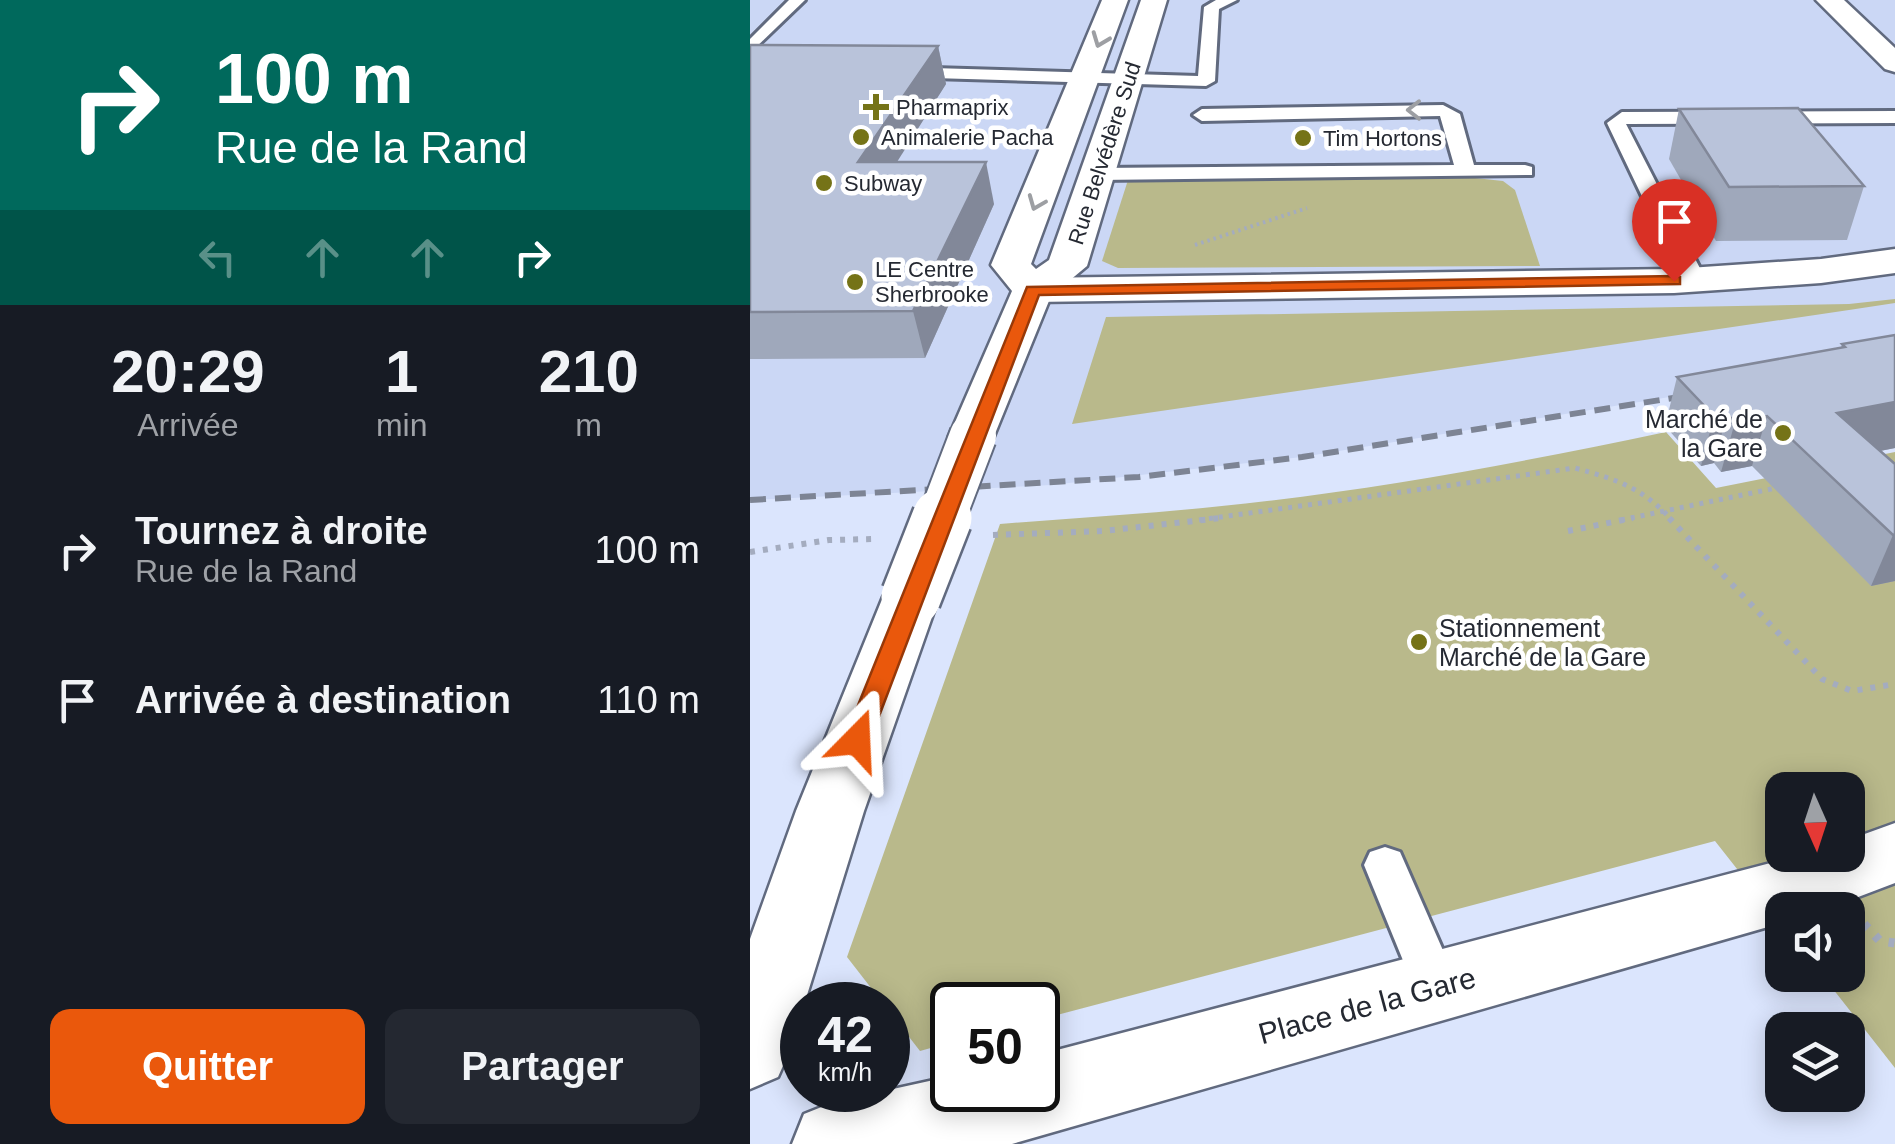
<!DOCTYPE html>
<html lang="fr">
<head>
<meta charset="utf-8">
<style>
	:root { --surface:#171b24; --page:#242831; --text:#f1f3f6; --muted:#9ea1a6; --accent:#ea580c }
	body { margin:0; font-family:Arial,sans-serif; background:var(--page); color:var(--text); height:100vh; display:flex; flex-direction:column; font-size:38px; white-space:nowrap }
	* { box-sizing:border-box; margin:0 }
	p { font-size:32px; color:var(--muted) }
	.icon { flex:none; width:55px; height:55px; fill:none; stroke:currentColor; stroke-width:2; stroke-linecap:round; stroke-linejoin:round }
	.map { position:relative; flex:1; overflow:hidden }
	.sheet { display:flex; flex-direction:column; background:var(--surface); width:750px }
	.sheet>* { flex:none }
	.hud { background:#00695c; color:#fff; overflow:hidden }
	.needle { width:65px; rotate:177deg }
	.tools { position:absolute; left:1015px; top:772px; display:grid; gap:20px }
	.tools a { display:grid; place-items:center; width:100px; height:100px; border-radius:20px; background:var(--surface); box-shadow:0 5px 25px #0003; font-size:50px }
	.speed { position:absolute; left:30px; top:982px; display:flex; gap:20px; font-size:50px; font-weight:700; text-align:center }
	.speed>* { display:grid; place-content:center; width:130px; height:130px; border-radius:50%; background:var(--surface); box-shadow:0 5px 25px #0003; line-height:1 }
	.speed small { font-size:25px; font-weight:400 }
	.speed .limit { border:5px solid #111; border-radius:15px; background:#fff; color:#111 }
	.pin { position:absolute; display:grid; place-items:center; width:85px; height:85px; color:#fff; margin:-102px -42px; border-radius:50% 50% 50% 0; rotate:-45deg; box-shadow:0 0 10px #0007 }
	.pin .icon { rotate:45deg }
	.me { position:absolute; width:110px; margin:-55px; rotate:21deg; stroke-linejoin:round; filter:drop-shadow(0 0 8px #0008) }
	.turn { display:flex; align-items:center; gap:35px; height:210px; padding:0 50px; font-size:45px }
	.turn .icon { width:130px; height:130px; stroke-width:2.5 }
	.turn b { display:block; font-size:70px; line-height:85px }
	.lanes { display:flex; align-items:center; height:95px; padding:0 50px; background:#0003; justify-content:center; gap:50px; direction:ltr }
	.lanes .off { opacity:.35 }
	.eta { display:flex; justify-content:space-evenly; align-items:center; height:170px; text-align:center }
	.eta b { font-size:60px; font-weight:800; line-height:70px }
	.cta { display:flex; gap:20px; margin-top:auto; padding:20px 50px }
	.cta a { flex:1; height:115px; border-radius:20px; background:var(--accent); color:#fff; font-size:40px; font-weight:800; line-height:115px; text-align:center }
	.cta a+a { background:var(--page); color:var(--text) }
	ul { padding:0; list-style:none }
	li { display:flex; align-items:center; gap:30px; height:150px; padding:0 50px }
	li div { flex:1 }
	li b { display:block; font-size:38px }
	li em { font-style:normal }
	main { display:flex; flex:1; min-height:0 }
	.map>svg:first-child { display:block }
	.built { fill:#cbd7f5 }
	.green { fill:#b9b98b; fill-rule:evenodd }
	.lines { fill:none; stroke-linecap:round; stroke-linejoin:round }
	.lane-casing { stroke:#616a7f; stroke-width:6 }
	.street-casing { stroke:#616a7f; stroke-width:5 }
	.secondary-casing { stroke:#616a7f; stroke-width:5 }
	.path-far3 { stroke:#a4acbf; stroke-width:4; stroke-dasharray:2.5 4; stroke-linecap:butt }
	.path-far2 { stroke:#a4acbf; stroke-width:5; stroke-dasharray:4 6; stroke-linecap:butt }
	.path-far1 { stroke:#a4acbf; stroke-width:6; stroke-dasharray:5 8; stroke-linecap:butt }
	.path { stroke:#a4acbf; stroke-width:9; stroke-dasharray:6 10; stroke-linecap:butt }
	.lane { fill:#fff; fill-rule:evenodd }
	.street { fill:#fff; fill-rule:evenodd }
	.secondary { fill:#fff; fill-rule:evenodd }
	.rail { stroke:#7d8494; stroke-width:6; stroke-dasharray:16 9; stroke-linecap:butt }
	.secondary-bridge-far1-casing { stroke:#616a7f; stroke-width:50; stroke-linecap:butt }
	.secondary-bridge-casing { stroke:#616a7f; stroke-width:64; stroke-linecap:butt }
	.secondary-bridge-far1 { stroke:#fff; stroke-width:46 }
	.secondary-bridge { stroke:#fff; stroke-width:59 }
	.wall { fill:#9fa8bb }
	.shaded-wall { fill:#828899 }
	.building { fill:#b9c3da; stroke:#828899; stroke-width:2.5 }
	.oneway { stroke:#9d9fa3 }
	.route { fill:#ea580c; stroke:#983908; stroke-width:2.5 }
	.poi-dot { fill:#757317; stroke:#fff; stroke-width:4 }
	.labels { text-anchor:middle; stroke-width:9; stroke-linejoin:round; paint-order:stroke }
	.far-poi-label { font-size:22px; fill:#252932; stroke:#fff; text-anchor:start }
	.far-street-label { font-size:22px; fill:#252932; stroke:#fff }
	.poi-label { font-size:25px; fill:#252932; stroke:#fff; text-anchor:end }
	.near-street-label { font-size:30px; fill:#252932; stroke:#fff }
</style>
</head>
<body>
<main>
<section class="sheet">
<div class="hud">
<div class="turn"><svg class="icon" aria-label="right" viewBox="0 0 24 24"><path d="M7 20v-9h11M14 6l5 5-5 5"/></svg><div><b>100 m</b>Rue de la Rand</div></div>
<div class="lanes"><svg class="icon off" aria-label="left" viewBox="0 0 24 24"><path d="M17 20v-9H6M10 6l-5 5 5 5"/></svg><svg class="icon off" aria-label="ahead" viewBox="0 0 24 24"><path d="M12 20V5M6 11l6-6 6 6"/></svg><svg class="icon off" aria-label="ahead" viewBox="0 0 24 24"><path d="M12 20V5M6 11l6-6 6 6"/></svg><svg class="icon" aria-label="right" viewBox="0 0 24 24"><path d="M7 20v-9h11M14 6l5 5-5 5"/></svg></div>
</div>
<div class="eta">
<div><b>20:29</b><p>Arrivée</p></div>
<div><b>1</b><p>min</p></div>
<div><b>210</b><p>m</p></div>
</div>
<ul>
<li><svg class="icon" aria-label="right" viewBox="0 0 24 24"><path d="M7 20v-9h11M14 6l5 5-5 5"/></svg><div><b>Tournez à droite</b><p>Rue de la Rand</p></div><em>100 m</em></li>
<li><svg class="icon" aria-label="arrive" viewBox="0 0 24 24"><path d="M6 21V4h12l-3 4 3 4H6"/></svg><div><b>Arrivée à destination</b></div><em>110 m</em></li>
</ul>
<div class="cta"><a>Quitter</a><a>Partager</a></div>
</section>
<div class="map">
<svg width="1145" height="1144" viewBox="0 0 1145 1144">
	<rect width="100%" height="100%" fill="#dbe5fd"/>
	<path class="built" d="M0 0H1145V343L1055 375 552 457 301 485 0 500Z"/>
	<g class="green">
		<path d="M725 178 753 181 765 190 790 266 368 268 352 261 378 180Z"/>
		<path d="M1145 299V303L1099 310 322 424 356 317 1099 304Z"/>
		<path d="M916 432 966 488 1145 452V1068L1072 975H1098V910H1032V926L965 841 288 1020V1005H202V1042L170 1051 97 957 250 524C339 517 428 512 517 501 651 485 783 460 916 432ZM1032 790H1098V855H1032Z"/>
	</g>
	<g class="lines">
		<g class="lane-casing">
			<g id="lane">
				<path d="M39 0H55L0 53V39Z"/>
				<path d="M466 0H487L469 9 465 81 456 86 149 77 140 72 149 67 448 76 454 7Z"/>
				<path d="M693 105 710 114 724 165H775L782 167V175L348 180 338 174 348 168 704 165 690 116 452 121 443 115 452 109Z"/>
				<path d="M1145 111V123L876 124 956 280 944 287 932 280 857 123 872 112Z"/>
				<path d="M635 847 650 852 709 987 702 1002 686 1008 670 1002 614 865 620 852Z"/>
			</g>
		</g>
		<g class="street-casing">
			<g id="street">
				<path d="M1066 0H1094L1145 48V72L1135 69Z"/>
				<path d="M1145 249V273L1071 283 924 293 283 302 269 299 263 290 269 281 283 278 924 269 1071 259Z"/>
				<path d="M1145 823V883L1074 910H1032V923L262 1144H42L54 1114 84 1102 202 1076V1090H288V1055L1051 855H1098V840Z"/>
			</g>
		</g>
		<g class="secondary-casing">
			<g id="secondary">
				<path d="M352 0H378L281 264 286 269 299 260 391 0H417L337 266 301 296 240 446 223 450 206 446 199 436 262 291 241 265Z"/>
				<path d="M161 578 181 583 189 597 114 811 40 1050 28 1077 0 1089V939L46 811 133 597 141 583Z"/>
			</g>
		</g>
		<path class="path-far3" d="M445 245 557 208"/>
		<g class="path-far2">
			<path d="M449 520 825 468C868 480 891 487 922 520"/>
			<path d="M871 520 1031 487"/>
		</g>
		<g class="path-far1">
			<path d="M919 518 1072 679 1102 691 1145 684"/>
			<path d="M818 531 883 518"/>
			<path d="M243 535 353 531 471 518"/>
			<path d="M0 552 79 540 125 539"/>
		</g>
		<path class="path" d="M1114 924 1130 941 1145 943"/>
		<use href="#lane" class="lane"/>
		<use href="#street" class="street"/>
		<use href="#secondary" class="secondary"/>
		<path class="rail" d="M0 500 389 477 552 457 948 394"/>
		<g class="secondary-bridge-far1-casing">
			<path id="secondary-bridge-far1" d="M191 520 223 436"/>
		</g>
		<g class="secondary-bridge-casing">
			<path id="secondary-bridge" d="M161 597 192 518"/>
		</g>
		<use href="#secondary-bridge-far1" class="secondary-bridge-far1"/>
		<use href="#secondary-bridge" class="secondary-bridge"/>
	</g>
	<g class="wall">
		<path d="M0 45 188 46 196 84 146 162 244 204 175 358 0 359Z"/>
		<path d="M929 109 1114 186 1097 240 966 241 919 159Z"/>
		<path d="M1145 335V448L1130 451 1145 464V581L1121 586 1002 466 971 472 964 463 951 466 915 426 927 377 1091 348 1092 344Z"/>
	</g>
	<g class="shaded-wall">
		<path d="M188 46 196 84 120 205 108 162Z"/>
		<path d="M236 162 244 204 175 358 163 311Z"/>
		<path d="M1145 402V448L1069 463 1087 413Z"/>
		<path d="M977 414 964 463 951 466 964 416Z"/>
		<path d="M1017 416 1002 466 971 472 985 422Z"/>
		<path d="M1145 534V581L1121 586 1143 535Z"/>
	</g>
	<g class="building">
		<path d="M0 45 188 46 108 162H236L163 311 0 312Z"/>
		<path d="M1048 108 1114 186 979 187 929 109Z"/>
		<path d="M1145 335V402L1087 413 1145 464V534L1143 535 1017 416 985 422 977 414 964 416 927 377 1095 347 1092 344Z"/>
	</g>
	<defs><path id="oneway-chevron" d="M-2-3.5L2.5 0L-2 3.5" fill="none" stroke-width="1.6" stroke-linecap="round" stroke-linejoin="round" transform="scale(2.5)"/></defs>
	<g class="oneway">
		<use href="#oneway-chevron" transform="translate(350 40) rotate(111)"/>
		<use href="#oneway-chevron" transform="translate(664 110) rotate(180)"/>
		<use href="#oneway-chevron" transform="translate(286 203) rotate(112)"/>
	</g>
	<path class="route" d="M924 276 930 277V284L289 295 120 740 117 747H98L94 740 277 287Z"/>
	<g class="poi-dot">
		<path d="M121 92h10v10h10v10h-10v10h-10v-10h-10v-10h10z"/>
		<circle cx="111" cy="137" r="10"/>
		<circle cx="553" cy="138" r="10"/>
		<circle cx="74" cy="183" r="10"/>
		<circle cx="105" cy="282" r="10"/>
		<circle cx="1033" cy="433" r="10"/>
		<circle cx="669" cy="642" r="10"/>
	</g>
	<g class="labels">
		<g class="far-poi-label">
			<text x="146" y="115">Pharmaprix</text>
			<text x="131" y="145">Animalerie Pacha</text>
			<text x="573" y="146">Tim Hortons</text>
			<text x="94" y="191">Subway</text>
			<text x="125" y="277">LE Centre<tspan x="125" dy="25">Sherbrooke</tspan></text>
		</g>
		<g class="far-street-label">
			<text transform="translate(354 153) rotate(-72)" y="8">Rue Belvédère Sud</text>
		</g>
		<g class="poi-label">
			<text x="1013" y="428">Marché de<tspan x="1013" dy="29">la Gare</tspan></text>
			<text x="689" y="637" text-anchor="start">Stationnement<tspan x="689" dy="29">Marché de la Gare</tspan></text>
		</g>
		<g class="near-street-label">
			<text transform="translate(617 1006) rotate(-15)" y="10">Place de la Gare</text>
		</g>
	</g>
</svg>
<div class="tools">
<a><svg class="needle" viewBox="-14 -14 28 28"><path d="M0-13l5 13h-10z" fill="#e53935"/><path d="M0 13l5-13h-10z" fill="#9ea1a6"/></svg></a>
<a><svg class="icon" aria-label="sound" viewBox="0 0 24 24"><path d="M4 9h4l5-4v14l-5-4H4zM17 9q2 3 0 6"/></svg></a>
<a><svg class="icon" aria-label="layers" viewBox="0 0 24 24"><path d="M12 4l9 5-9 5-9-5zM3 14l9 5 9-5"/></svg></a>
</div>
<div class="speed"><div>42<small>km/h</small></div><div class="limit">50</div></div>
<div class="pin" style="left:924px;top:281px;background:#d93025"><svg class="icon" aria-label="arrive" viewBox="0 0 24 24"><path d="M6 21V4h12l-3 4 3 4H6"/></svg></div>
<svg class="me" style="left:107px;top:740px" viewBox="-20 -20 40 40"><path d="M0-17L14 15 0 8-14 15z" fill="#ea580c" stroke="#fff" stroke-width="4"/></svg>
</div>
</main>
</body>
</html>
